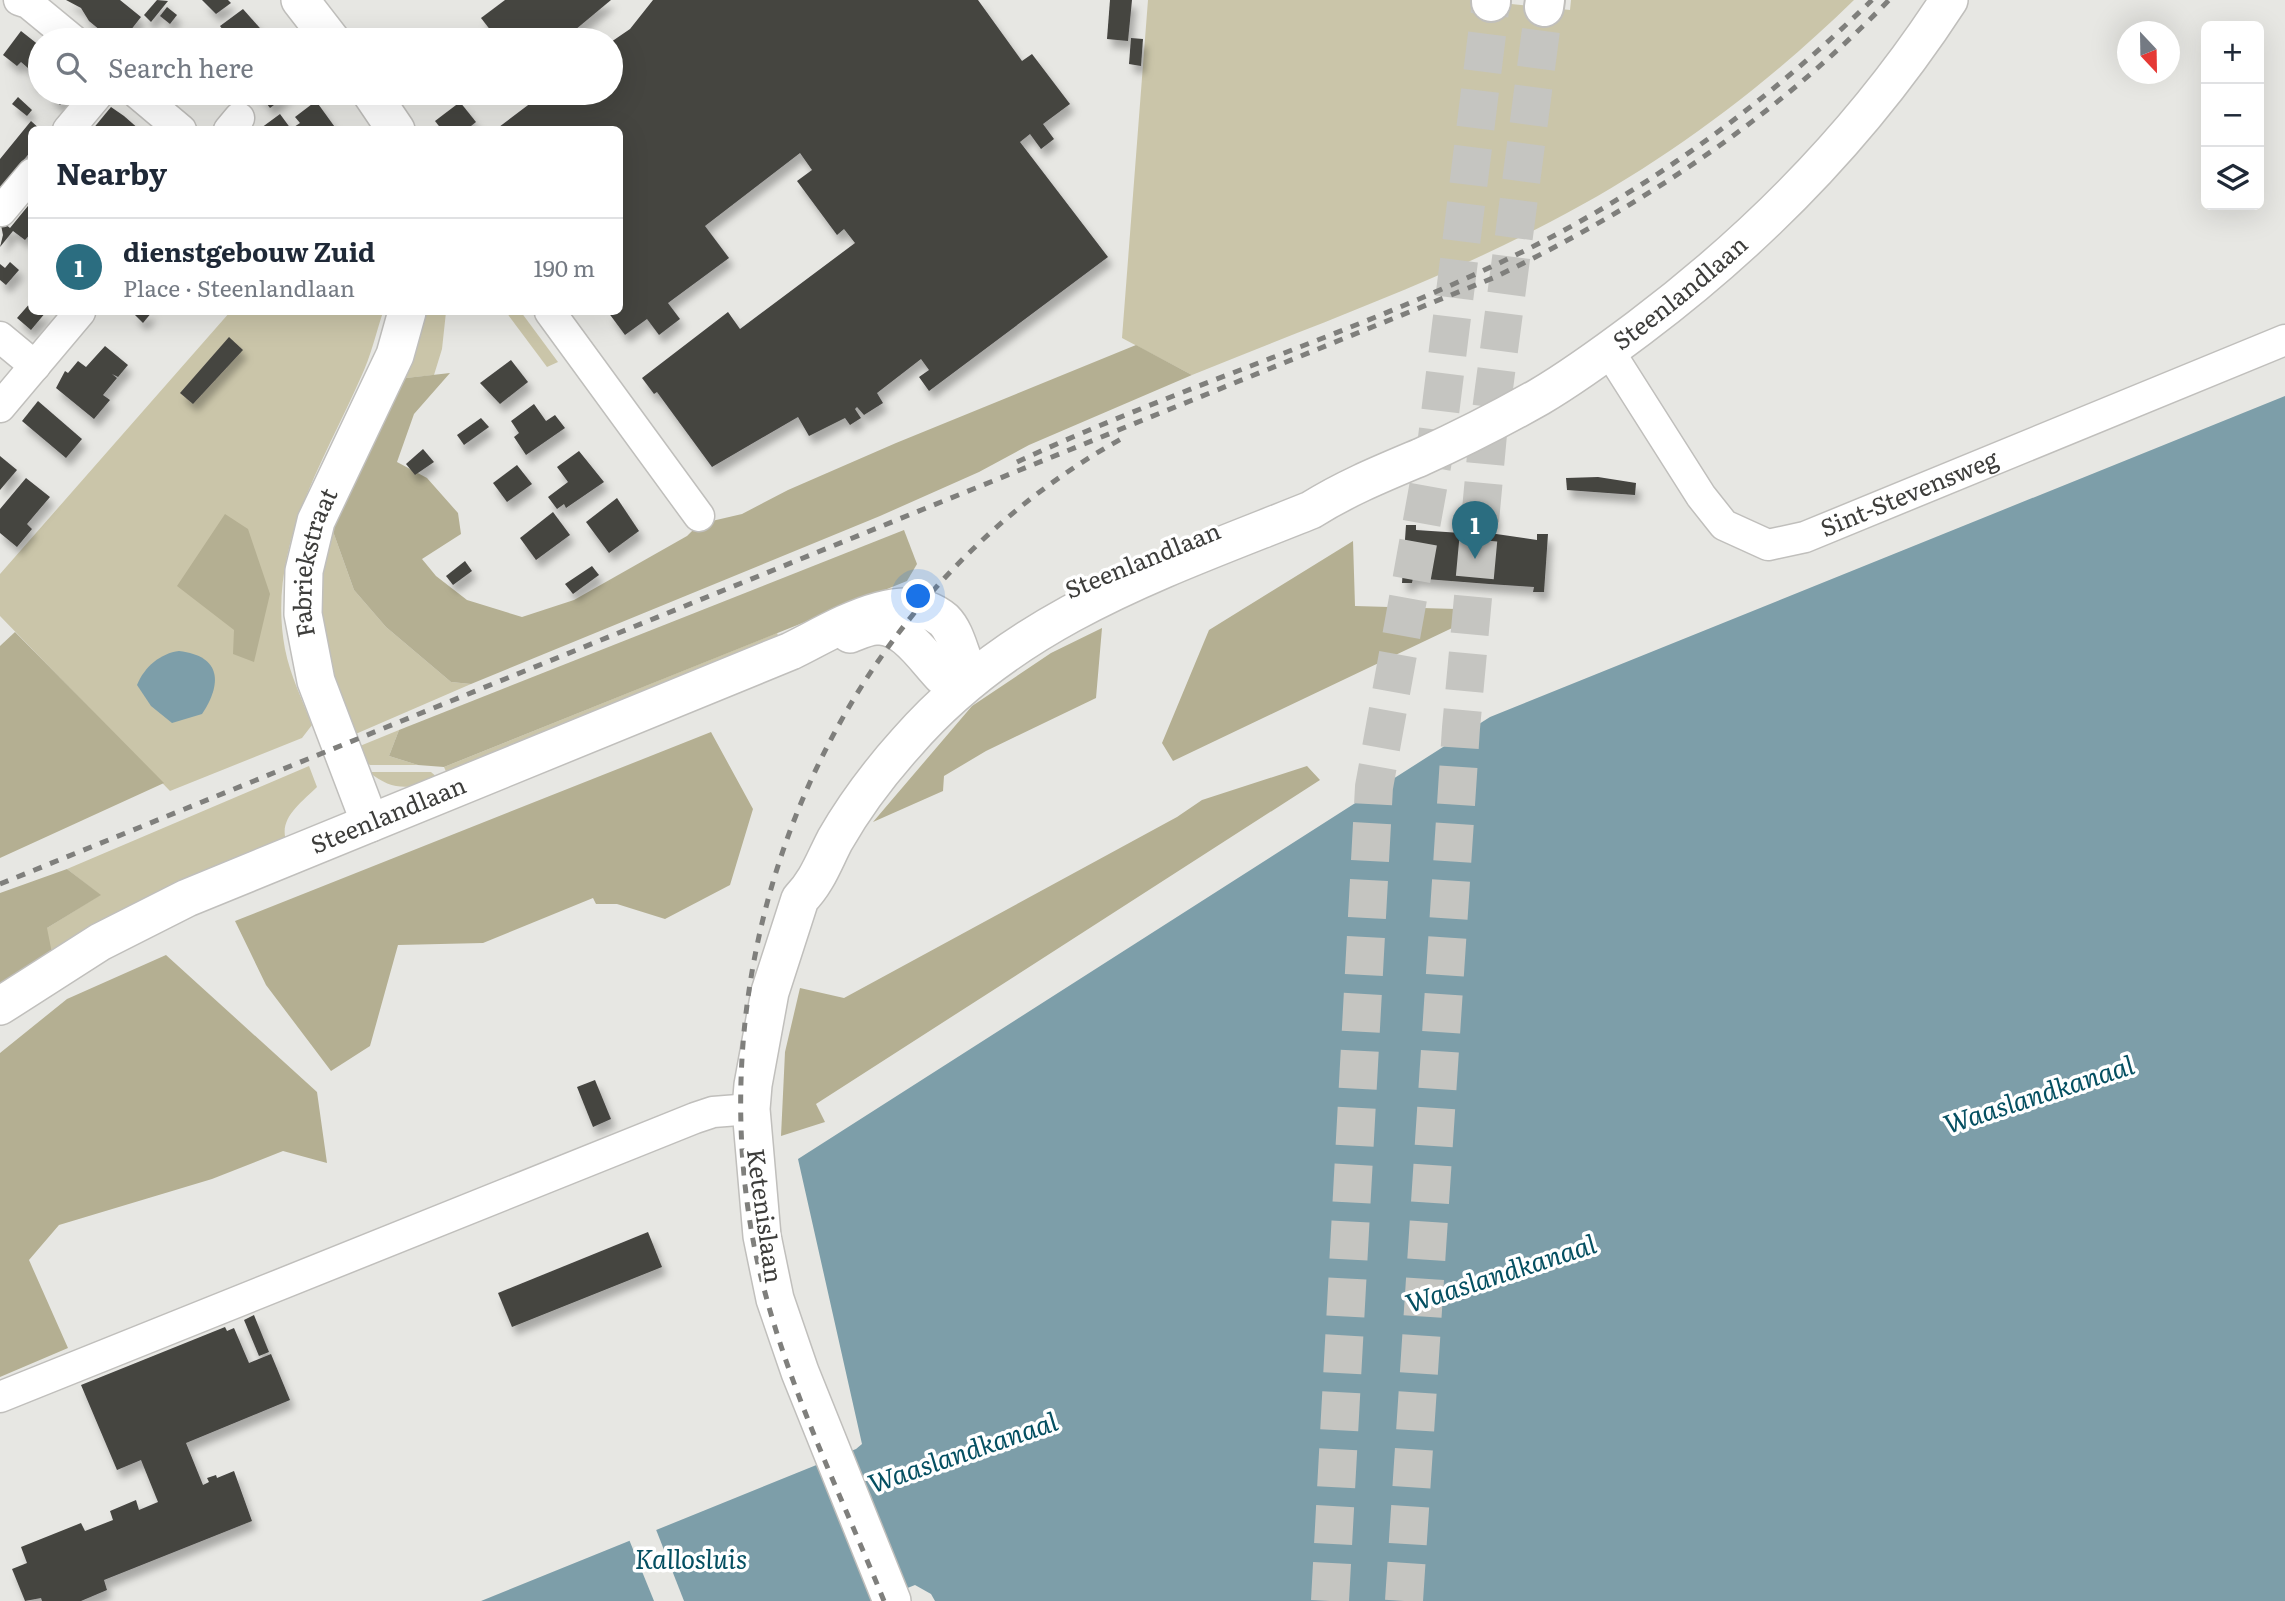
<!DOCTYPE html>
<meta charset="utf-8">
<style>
:root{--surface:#fff;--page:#f2f2f3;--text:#1f2937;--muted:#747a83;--line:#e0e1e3;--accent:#2b6d80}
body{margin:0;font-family:Literata,serif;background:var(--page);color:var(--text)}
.controls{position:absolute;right:21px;top:21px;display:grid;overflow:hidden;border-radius:10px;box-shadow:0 7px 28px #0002}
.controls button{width:63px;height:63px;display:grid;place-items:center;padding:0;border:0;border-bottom:2px solid var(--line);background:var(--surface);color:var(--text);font:35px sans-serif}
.compass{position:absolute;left:2117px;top:21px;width:63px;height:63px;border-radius:50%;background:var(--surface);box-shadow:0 7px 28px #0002;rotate:158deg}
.you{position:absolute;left:919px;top:597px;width:24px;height:24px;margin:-18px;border:5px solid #fff;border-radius:50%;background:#1a73e8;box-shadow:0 0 0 10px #1a73e833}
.badge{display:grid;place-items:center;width:46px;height:46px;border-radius:50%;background:var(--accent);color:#fff;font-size:23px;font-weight:700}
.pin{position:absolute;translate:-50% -58px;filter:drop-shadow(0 2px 4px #0008)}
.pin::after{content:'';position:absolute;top:37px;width:24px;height:21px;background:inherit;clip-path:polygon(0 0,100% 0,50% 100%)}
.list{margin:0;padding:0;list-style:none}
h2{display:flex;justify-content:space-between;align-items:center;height:91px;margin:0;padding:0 28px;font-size:30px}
h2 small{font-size:23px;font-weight:400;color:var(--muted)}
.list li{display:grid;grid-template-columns:46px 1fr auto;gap:21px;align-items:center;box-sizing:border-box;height:98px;padding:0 28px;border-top:2px solid var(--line)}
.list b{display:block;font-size:26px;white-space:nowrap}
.list p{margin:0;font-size:23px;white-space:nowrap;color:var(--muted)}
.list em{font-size:23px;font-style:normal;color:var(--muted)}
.icon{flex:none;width:38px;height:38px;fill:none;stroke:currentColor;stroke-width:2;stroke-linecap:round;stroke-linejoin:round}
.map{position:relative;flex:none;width:2285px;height:1601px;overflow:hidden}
.search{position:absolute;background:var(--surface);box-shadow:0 7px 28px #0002;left:28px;top:28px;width:595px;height:77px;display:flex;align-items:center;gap:18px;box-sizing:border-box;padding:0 24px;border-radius:38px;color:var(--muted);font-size:26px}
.panel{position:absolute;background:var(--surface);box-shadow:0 7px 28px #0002;left:28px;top:126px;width:595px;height:189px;border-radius:10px}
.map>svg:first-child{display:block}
.green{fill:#cac5a9}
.forest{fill:#b4af92}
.water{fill:#7d9ea9}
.pier{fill:#e7e7e3}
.building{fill:#454441;filter:url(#shadow)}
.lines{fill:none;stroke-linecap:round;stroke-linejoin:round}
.highway-tunnel{stroke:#c5c5c1;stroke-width:38;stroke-dasharray:38 19;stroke-linecap:butt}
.minor-casing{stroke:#c0bfbc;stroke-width:33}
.major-casing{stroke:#c0bfbc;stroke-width:40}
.highway-casing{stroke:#c0bfbc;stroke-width:42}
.minor{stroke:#fff;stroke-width:30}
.major{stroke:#fff;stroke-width:37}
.highway{stroke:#fff;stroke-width:38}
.rail{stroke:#7f7f7c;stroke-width:5;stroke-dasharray:9 9;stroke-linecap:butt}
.labels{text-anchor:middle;stroke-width:7;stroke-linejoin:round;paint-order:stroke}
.street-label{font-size:24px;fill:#3d3d3b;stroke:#fff}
.water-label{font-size:26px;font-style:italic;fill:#044f61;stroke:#fff}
</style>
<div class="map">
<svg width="2285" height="1601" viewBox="0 0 2285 1601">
<defs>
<filter id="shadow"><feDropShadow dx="4.5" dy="8" stdDeviation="3.5" flood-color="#0004"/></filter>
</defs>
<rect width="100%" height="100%" fill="#e7e7e3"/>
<g class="green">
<path d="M1148,0H1472L1570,10L1571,0H1854C1765,87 1662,164 1552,221C1436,282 1312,326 1192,375L1122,338Z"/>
<path d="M230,312H383C376,333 371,356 361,377C323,464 266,549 285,649C290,675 303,701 312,725L302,738L170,791L0,616V574Z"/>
<polygon points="424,312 446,312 442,349 434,375 406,378 382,405"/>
<polygon points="506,312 521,312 558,362 547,367"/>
<polygon points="330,523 354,590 386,627 451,682 471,684 351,736 320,655 316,612"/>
<polygon points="777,633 780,640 448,776 444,767"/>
<polygon points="399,730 389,756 418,765 370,765 364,761 355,748"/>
<path d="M309,766L317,787C301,803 277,819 287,843L0,987L47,928L100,895L67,869Z"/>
<path d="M369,772H431L439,779C411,789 393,792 369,772Z"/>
</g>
<g class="forest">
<polygon points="1136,345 1192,375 1029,445 979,472 880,516 471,684 451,682 386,627 354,590 330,523 382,405 406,378 450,373 414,414 397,462 427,478 458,513 461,534 422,559 436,576 467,600 522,617 574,600 687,536 699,524 742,514 788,490 896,443"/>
<polygon points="225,514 248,529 270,594 254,662 233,654 234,630 177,586"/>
<polygon points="904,530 917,564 907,581 444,767 418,765 389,756 399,730"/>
<polygon points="1353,541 1355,606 1490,610 1173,761 1162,743 1209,630"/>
<polygon points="1102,628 1096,698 986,751 944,776 943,791 873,822 972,706 1051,653"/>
<polygon points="15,632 164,783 0,858 0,646"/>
<polygon points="711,732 753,809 730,885 665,919 617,904 596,904 593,898 483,943 398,945 370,1046 331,1071 266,985 235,921"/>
<polygon points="1307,766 1320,780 816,1104 825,1122 781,1136 785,1052 800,988 844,998 1177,817 1202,800"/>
<polygon points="67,869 101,895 47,928 52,953 0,987 0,893"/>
<polygon points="166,955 317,1092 327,1163 283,1151 212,1179 59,1225 29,1260 68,1348 0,1377 0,1053 67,999"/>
</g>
<g class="water">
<polygon points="2285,396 2285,1601 935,1601 931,1594 915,1585 875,1601 481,1601 856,1449 862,1444 798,1159 1490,717"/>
<path d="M179,651C222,656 222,684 202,714L172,723L151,706L137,685C144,667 161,653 179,651Z"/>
</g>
<polygon class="pier" points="655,1527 684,1601 654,1601 628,1537"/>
<g class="building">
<polygon points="66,0 120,0 141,17 123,40 112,40 89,21 81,8"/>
<polygon points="157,0 168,1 151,22 144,15"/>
<polygon points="202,0 228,0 231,3 216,14"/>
<polygon points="505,0 611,0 563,40 498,40 481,18"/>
<polygon points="653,0 978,0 1022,61 1032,54 1070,104 1043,124 1054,139 1041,149 1030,134 1020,142 1108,257 929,391 919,377 929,370 921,359 877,393 883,403 864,415 857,407 855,409 861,418 850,425 845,418 809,436 798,417 712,467 657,392 654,394 642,378 728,312 740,329 855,243 844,229 837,235 797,181 812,170 800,153 705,226 729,258 668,303 680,319 659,335 647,319 625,335 608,312 620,312 620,130 495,130 544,93 611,93 611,42 630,29"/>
<polygon points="1110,0 1132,0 1128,41 1107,39"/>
<polygon points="167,7 177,15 170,24 160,16"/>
<polygon points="243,9 267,36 260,40 230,40 220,26"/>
<polygon points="21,31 40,46 40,87 32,80 35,74 21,62 17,66 3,55"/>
<polygon points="1131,38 1143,39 1141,66 1129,64"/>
<polygon points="49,93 74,93 60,105 47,94"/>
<polygon points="254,93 290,93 270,108 260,95 257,97"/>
<polygon points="18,97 32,110 27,116 12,104"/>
<polygon points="316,101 337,130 263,130 261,128 280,114 291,129 300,123 295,117"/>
<polygon points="460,102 476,122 466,130 442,130 435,121"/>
<polygon points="111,107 124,116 140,130 92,130"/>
<polygon points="31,121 41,130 32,130 32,150 0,188 0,159"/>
<polygon points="32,201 32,232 25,240 13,231 0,247 3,235 0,220 10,228"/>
<polygon points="10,262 19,270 6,285 0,280 0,264 5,268"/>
<polygon points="32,301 32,312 46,312 31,330 17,318"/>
<polygon points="132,312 152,312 143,323"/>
<polygon points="229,337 243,350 193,404 180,393"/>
<polygon points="105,346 128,365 118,377 112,374 117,378 103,395 110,400 94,419 56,388 65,371 68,373 78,361 86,367"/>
<polygon points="511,360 528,382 500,404 480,383"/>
<polygon points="38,401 82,439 66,458 22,421"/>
<polygon points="534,404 546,421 555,415 565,428 526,455 514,437 519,433 511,421"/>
<polygon points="481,418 489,427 464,445 457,435"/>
<polygon points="423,449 434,462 415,475 406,464"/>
<polygon points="579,451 604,482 566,508 564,504 557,509 548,497 568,482 557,467"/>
<polygon points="0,456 17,470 0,490"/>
<polygon points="517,465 532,484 507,502 493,483"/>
<polygon points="1598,477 1636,483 1635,495 1567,490 1566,478"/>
<polygon points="26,478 50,497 27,524 32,529 17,547 0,533 0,509"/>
<polygon points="617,498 639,531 609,553 586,522"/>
<polygon points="553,512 570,535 536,560 520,538"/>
<polygon points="1406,525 1416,525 1416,530 1461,533 1462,529 1537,540 1537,534 1548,534 1544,592 1533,592 1534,587 1489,584 1413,578 1412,583 1402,583"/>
<polygon points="465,561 472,571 453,585 446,576"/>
<polygon points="592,566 599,575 573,594 565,584"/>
<polygon points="595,1080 611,1119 593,1127 577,1087"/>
<polygon points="648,1232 662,1267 512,1327 498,1293"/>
<polygon points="254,1315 269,1352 259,1356 244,1320"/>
<polygon points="225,1327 227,1331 234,1328 249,1363 271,1354 290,1400 186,1443 203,1485 209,1482 207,1478 216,1475 217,1478 234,1471 252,1521 104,1580 107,1590 81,1601 42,1601 41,1598 25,1601 12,1569 27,1563 21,1547 81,1523 85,1531 113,1520 110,1511 136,1500 139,1510 158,1502 141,1460 117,1470 81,1385"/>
</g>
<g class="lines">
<g class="highway-tunnel">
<polyline points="1330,1601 1374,787 1437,438 1491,2"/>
<polyline points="1404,1601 1461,728 1488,434 1544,7"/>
</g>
<g class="minor-casing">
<g id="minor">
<polyline points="19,0 28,3 73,40"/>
<polyline points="137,93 181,130"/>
<polyline points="68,130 99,93"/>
<polyline points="229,130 239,118"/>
<polyline points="1,211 32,174"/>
<polyline points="550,312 699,516"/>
<polyline points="0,337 35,366"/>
<path id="s1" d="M1609,351L1701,496L1724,525L1768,545L1805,537L2285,340"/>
<polyline points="0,407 80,312"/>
<polyline points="0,1397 695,1118 713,1112 751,1109"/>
</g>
</g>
<g class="major-casing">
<g id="major">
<polyline points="300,0 331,40"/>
<polyline points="371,93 396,130"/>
<path d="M850,634C858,631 868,626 877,626C904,624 926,660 943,677"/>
<path id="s2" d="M370,823L316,681L303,614L304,571L316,521L395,355L407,312"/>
<path id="s3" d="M0,1006L100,942L187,898L791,651C831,632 902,584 944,620C954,630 958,646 963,659"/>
<path id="s4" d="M892,1601L800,1372L775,1299L762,1236L751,1109L753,1085L770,992L800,899C817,882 824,861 835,840C855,805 880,772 907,742C1016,617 1162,570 1311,510C1346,488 1383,473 1421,457C1461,439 1500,419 1539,397C1573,377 1607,352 1639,328C1760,237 1866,128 1949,0"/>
</g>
</g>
<g class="highway-casing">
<g id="highway">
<polyline points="1491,2 1491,0"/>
<polyline points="1544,7 1545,0"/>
</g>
</g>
<use href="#minor" class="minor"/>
<use href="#major" class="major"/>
<use href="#highway" class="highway"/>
<g class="rail">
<path d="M1017,462C1193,380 1388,324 1559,233C1674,171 1779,91 1872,0"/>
<path d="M0,884L1493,278C1640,208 1776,117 1889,0"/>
<path d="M884,1601C837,1485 778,1368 754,1245C694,932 840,595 1121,439"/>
</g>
</g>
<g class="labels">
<g class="street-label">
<text dy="8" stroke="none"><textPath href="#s4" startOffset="1824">Steenlandlaan</textPath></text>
<text dy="8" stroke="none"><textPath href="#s1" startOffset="408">Sint-Stevensweg</textPath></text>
<text transform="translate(1143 561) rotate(-22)" y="8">Steenlandlaan</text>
<text dy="8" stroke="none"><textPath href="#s2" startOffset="273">Fabriekstraat</textPath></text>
<text dy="8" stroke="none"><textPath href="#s3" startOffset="434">Steenlandlaan</textPath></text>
<text transform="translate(764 1216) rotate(82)" y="8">Ketenislaan</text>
</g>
<g class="water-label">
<text transform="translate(2039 1095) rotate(-18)" y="9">Waaslandkanaal</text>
<text transform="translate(1501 1274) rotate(-18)" y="9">Waaslandkanaal</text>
<text transform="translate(963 1453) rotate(-19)" y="9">Waaslandkanaal</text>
<text x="691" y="1569">Kallosluis</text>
</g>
</g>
</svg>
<div class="controls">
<button>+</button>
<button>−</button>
<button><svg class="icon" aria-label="layers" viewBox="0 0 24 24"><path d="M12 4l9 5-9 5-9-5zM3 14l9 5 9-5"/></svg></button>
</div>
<svg class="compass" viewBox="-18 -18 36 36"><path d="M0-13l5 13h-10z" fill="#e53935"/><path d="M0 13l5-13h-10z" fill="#747a83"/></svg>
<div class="you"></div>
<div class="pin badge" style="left:1475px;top:559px">1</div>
<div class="search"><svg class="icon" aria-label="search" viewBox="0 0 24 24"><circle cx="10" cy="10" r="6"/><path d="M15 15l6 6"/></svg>Search here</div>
<section class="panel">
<h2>Nearby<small></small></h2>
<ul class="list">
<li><span class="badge">1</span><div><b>dienstgebouw Zuid</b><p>Place · Steenlandlaan</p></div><em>190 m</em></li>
</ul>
</section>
</div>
